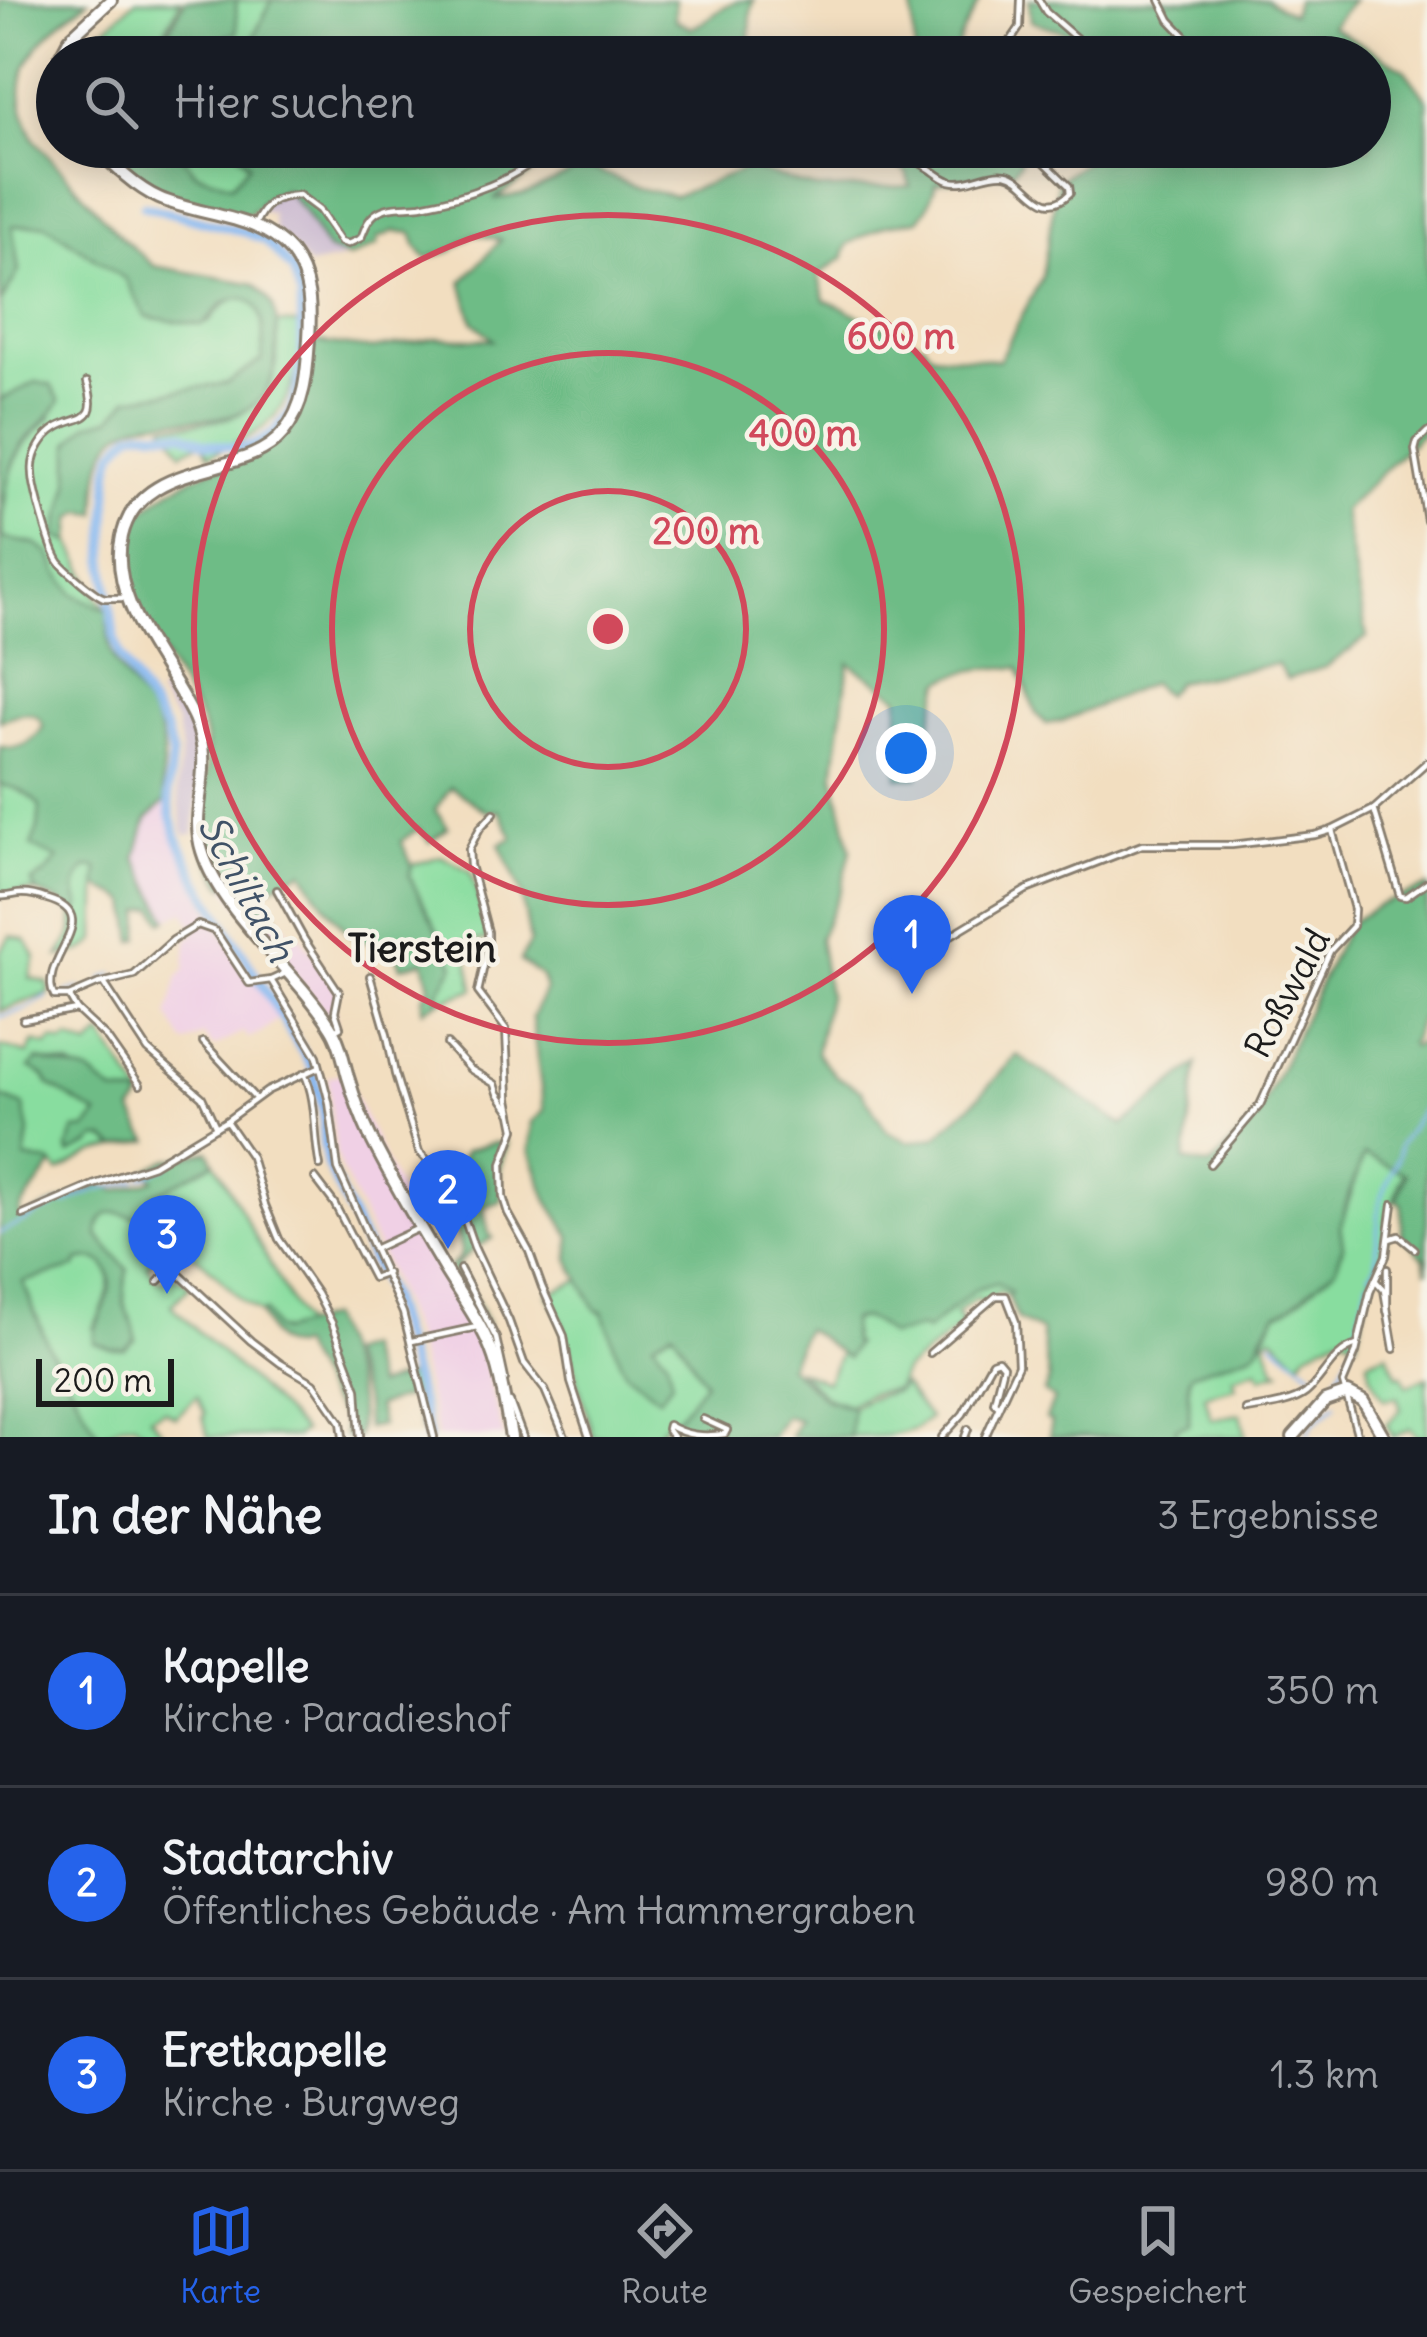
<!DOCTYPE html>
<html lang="de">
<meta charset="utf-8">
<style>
:root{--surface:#171b24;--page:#20242c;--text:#f1f3f6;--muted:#9ea1a6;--line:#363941;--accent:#2563eb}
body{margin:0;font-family:Delius,sans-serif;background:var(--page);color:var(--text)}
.scale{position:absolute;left:36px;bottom:30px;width:138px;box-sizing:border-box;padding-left:12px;border:6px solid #1c1c1c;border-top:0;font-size:33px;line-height:42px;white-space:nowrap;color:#1c1c1c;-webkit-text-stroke:9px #f7f3e8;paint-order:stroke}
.you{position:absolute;left:906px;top:753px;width:42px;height:42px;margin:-30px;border:9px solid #fff;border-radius:50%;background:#1a73e8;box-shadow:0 0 0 18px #1a73e833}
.badge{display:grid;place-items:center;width:78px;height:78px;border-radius:50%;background:var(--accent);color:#fff;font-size:39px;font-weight:700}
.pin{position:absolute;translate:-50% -99px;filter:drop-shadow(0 3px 6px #0008)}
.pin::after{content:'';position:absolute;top:63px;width:42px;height:36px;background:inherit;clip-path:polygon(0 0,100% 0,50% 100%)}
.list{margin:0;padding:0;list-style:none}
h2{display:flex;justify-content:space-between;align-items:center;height:156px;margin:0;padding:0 48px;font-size:51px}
h2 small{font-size:39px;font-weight:400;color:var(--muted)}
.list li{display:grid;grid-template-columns:78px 1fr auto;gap:36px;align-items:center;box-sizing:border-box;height:192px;padding:0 48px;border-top:3px solid var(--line)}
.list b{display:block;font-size:45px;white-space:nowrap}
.list p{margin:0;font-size:39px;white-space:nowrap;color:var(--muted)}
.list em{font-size:39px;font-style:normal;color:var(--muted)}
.icon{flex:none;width:66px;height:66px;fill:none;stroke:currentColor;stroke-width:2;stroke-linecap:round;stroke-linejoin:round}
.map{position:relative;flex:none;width:1427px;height:1437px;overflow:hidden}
.search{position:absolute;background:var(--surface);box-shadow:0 6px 30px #0003;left:36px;right:36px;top:36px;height:132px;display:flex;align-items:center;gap:30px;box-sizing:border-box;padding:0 42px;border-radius:66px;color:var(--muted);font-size:45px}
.sheet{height:732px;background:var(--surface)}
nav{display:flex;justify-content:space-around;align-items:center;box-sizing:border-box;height:168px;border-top:3px solid var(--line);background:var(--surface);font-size:33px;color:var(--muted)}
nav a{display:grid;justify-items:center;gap:6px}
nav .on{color:var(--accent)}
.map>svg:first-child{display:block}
.built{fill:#f0d0e5}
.industrial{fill:#cebed2}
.green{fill:#88dd9f;stroke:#527c5e;stroke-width:3}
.forest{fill:#6ebc86;stroke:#456c51;stroke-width:3}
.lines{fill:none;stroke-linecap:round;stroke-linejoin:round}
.stream{stroke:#84b7f1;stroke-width:3}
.river{stroke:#84b7f1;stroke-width:9}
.street-casing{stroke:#877d6e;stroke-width:10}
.primary-casing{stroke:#877d6e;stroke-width:16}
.street{stroke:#fff;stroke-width:4.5}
.primary{stroke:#fff;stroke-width:10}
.ring{fill:none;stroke:#d1495b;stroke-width:6}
.labels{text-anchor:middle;stroke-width:9;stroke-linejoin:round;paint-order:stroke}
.street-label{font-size:36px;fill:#1c1c1c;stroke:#f7f3e8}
.water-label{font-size:39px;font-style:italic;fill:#405267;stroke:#f7f3e8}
.neighbourhood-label{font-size:39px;font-weight:bold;fill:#1c1c1c;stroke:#f7f3e8}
.centre{fill:#d1495b;stroke:#f7f3e8;stroke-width:6}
.ring-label{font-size:36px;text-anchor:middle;font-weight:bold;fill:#d1495b;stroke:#f7f3e8;stroke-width:9;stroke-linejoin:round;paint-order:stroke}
</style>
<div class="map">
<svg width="1427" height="1437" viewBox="0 0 1427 1437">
<rect width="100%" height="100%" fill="#f7f3e8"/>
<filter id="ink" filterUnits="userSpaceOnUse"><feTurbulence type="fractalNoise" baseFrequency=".00833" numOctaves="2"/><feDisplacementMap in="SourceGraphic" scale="24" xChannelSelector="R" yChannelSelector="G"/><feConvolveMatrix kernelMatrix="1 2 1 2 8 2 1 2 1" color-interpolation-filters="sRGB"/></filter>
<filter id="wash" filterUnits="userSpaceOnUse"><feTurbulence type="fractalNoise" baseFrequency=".004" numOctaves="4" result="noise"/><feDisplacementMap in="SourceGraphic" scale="48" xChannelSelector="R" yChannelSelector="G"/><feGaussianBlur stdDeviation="2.7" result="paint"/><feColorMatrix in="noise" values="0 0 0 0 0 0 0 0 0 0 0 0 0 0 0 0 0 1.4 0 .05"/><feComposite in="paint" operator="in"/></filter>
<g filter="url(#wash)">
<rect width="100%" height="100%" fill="#f2dec0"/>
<g class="built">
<polygon points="166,801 170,825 173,827 187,867 214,920 247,976 258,980 279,1018 264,1031 248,1038 244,1032 214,1047 203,1035 185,1044 168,1015 178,977 185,970 187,940 196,932 184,911 168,919 136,859 147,819"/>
<polygon points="231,882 249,902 281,920 294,938 299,934 338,992 334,1010 337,1026 224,887"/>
<polygon points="344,1073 423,1241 479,1341 504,1437 437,1437 416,1343 383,1259 341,1168 336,1152 328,1077"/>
</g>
<g class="industrial">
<polygon points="284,189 302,209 327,250 349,258 309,266 293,247 273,228 275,224 271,219 273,214 257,210 268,195"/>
<polygon points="171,687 193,727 200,758 194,834 184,835 177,790 181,749 176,723 157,694"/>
</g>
<g class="green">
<path d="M136,0H181C173,15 163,40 147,50C129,61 87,57 66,57L68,50L101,32Z"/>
<polygon points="236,0 272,0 244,57 185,57 204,44 237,33"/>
<polygon points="174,147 233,147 249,164 233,185 196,173"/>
<path d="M45,224L126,279L208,323C219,308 242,283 258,308C267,322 262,345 262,360L228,383L130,398L111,418L88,424L71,443L70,483L56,536L71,542L97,597L108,611L74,594L58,573L50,554L36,544L2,539C7,480 4,458 51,417L36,382L0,400V304L19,270L12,226Z"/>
<path d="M277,323L304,325C301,359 294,398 268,423C253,437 228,446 209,455L202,442L182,452L165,425C243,423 283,412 277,323Z"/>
<path d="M0,785C14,786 32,795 40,807L38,828L58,859L46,873L32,882L36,892C21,889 13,896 0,894Z"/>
<polygon points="441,856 470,871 486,922 487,940 465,942 474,989 438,1002 438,993 444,981 423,905 409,876 412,865"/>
<path d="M94,866L98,867L96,940C89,952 72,953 59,957L73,931V914L78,911C74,894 73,870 94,866Z"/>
<polygon points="10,936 26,940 36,957 30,978 48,983 50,993 0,1011 0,952"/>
<path d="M102,1035L143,1097L114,1094L70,1066L38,1060L49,1085L99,1115L69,1148C82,1152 87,1143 97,1138L106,1139L117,1148L93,1153L59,1172L51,1163L25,1158L29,1132L10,1100L0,1097V1046L28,1054L34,1042L48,1046L53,1040L64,1043L69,1039L89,1047Z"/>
<polygon points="1364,1155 1404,1172 1390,1211 1384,1253 1372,1276 1357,1342 1341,1335 1305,1353 1300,1362 1273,1336 1265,1340 1276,1370 1282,1371 1261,1377 1258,1369 1233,1377 1236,1387 1205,1395 1211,1419 1241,1414 1246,1437 1177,1437 1175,1428 1189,1423 1189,1378 1192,1373 1252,1353 1259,1347 1277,1313 1289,1308 1336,1268 1343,1246 1340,1227"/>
<path d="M215,1162L303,1325L287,1332L275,1329L265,1312L260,1313C252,1306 244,1304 237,1296C217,1276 171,1217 148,1267L159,1282L174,1276L190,1286L171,1305C214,1348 261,1387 303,1432L295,1437H208L203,1416L205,1414L197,1396L176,1417L164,1410L150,1417L167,1437H150L134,1423L122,1424L100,1437L49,1348L23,1282L76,1267L78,1261C128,1249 107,1305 93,1328L135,1340C135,1321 126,1317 124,1301C123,1291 126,1280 128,1270L98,1236L99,1223L106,1214L115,1211L136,1218L153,1211L152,1196Z"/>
<polygon points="580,1280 596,1310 652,1342 673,1329 705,1383 672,1423 666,1423 653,1437 593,1437 561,1319 548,1294"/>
<path d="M997,1283L1011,1293L1008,1296L999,1292L983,1303L977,1298L956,1314L964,1324L905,1370L896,1389L870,1393L848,1405L826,1397L796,1369L826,1382L840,1353L847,1357L852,1342L850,1320C869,1314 884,1326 901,1334L920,1327L926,1331L975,1290Z"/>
<polygon points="1387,1353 1398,1376 1402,1375 1407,1386 1427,1377 1427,1437 1417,1437 1410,1429 1393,1437 1387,1425 1401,1409 1397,1397 1384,1399 1370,1374 1368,1361"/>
<path d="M902,1384L929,1418C912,1437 879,1437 850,1437L852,1407L870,1398L897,1391Z"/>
</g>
<g class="forest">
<path d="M0,0H88C80,9 74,11 65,18C23,55 8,86 34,139L122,238L154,266L254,284C259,290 269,298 272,305C278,317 277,339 276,352C271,456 161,398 119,434C97,453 99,488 97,514L82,512L73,518L71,542L56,537L70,483V443L88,424L111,418L130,398L228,383L262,360C263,341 268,301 241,298C236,298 226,301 222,304C213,312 211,320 201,325L146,317L125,279L45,224L12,226L19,271L0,304Z"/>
<polygon points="185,0 236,0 237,33 203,44 185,57 135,57 162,43"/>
<path d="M272,0H675V20L691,28C720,17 718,0 754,0L751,11L749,57H244Z"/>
<polygon points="912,0 980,0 961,36 954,57 915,57"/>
<path d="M1029,0H1266L1292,14L1296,0H1353L1331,26L1404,69L1427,99V428L1343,511L1367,637L1326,667L1287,679L1277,664L1176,682L1165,695L1151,683L1063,721L1046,724L1036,714L1019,668C995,666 961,669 941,682L918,777L898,778L899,697L849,663L834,775L851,850L841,890L819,938L828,996L816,1053L836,1076L861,1090L887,1131L909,1142L936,1137L972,1104L1017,1055L1123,1125L1197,1064L1185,1161L1210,1166L1257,1118L1348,924L1379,905L1427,887V1013L1419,1022L1410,1044L1412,1047L1427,1039V1271L1424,1258L1402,1235V1203L1397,1201L1406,1174L1364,1155L1350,1191L1340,1226L1343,1246L1336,1268L1289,1308L1277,1313L1263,1334L1259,1347L1252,1353L1192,1373L1189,1379V1424L1176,1428L1177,1437H1049L1052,1422L1046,1419L1054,1399L1044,1392L1049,1380L1041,1331L1018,1320L1008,1296L1011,1293L997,1283L975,1290L926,1331L920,1328L890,1336C877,1325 869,1314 851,1320L852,1342L855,1344L847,1358C834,1350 816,1333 805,1329L788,1366L825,1399L852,1407L850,1437H790L799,1420L784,1416L772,1437C746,1437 692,1437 672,1423L705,1382L673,1330L653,1342L667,1359L672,1382L659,1398L626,1372L619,1360L603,1312L596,1310L569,1259L571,1237L548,1201L530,1150L532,1122L544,1111L532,1018L545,989L541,976L520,961L530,942L522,895L500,844L513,838L499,810L487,812L451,787L435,810L448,828L430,842L418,829L401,841L412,865L409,876L455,965L438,993V1002L423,1010V997L430,986L424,961L401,967L391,941H357C335,920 318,898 303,871L256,894L278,918L249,902L231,883L224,887C214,869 202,849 202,828C201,794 213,761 203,728C199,714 189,700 182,688C161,651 136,614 128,572C111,484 230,475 277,434C301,412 312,373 315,342L373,349L437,338L493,340L473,321L462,282L501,240L474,234L452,251L426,258L417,247L412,233L395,231L378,238V245L349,258L327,250L302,209L285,189C267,196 259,208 244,218L169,196L139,179L105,147H174L196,173L232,185L249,164L233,147H560L543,166L494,199L525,194L574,172L594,169L638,188L675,196L748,168L819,189L910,186L906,172L880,156L875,157L868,147H1013L1021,152L1020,163L1013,171L936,183L928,206L918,220L886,225L848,244L843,258L818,275L825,300L923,344L932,354L999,360L1042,277L1058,180L1106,147H1191L1236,159L1233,147H1370V57H1132L1101,44L1031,21Z"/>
<path d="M36,382L51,385L60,401C51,417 40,424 28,437C4,464 5,504 2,538L36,544L50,554L58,573L74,594L108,611C108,626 107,644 114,659C126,685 152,705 160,734C168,757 157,782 166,801L147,819L136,858L168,919L163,922L154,907L141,911L140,939L134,941L128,903C121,894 106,893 97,885L98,868L87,867C76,878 73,892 80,906L78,911L73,914L61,902L36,892L32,882L46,873L58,859L31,846L38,828L40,807C32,795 14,786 0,785V746C18,752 33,743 43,727C38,706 15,714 0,721V400Z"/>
<polygon points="38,1060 89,1073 114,1093 143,1097 133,1112 142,1131 150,1141 117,1148 106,1139 97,1138 90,1145 69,1154 68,1148 75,1130 86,1129 98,1115 49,1085 44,1076 30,1068"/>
<path d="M0,1097L24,1106L29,1132L25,1158L51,1163L52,1166L21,1208L19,1214L23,1218L101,1184L117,1191L154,1180L147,1170L167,1160L209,1151L215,1162L152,1196L153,1211L148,1220C123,1216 101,1199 98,1236L128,1270C126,1280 123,1291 124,1301C126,1318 136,1319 135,1340L125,1349H112L94,1343C92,1318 123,1291 105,1266C97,1257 89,1258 78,1261L76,1267L23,1282L49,1348L100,1437H0Z"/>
<polygon points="492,1143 507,1143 500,1167 501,1201 483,1207 489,1234 493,1238 474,1249 457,1265 488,1325 485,1327 449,1267 459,1259 461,1251 450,1207 459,1202 454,1188 466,1180 458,1164 465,1151"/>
<path d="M265,1312L275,1329L281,1332L328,1317C343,1354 366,1396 357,1437H344L343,1418L329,1400L299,1346C275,1352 268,1331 260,1313Z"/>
<polygon points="364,1347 376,1386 411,1375 425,1434 421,1430 413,1395 377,1406 381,1425 366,1428 365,1403 347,1353"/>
</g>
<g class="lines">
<g class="stream">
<polyline points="102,979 113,974"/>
<polyline points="67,992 81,988"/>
<polyline points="0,1017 26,1009 47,997"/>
<polyline points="141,1178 168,1166"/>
<path d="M0,1233L62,1203L67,1204C87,1190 113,1188 136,1180"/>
<polyline points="1370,1274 1376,1263 1379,1204 1399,1155 1399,1145 1427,1102"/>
<polyline points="1272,1341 1316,1375"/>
<polyline points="1354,1342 1368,1280"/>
<polyline points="1335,1389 1336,1379 1352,1349"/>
<polyline points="1307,1437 1312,1424 1336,1404"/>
</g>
<polyline class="river" points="144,206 247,233 266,241 293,271 301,297 302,355 298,387 290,412 272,434 254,445 239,448 205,443 184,433 141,431 131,434 115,451 110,468 105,560 114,636 120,657 166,731 172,755 168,792 171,816 177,837 197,878 311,1066 324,1113 324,1145 328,1166 389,1297 422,1408 428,1437"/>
</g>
</g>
<g filter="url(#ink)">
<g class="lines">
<g class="street-casing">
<g id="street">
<polyline points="1039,0 1046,12 1098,57"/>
<polyline points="1160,0 1170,20 1205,57"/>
<polyline points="1003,57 1005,49 1020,27 1021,0"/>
<polyline points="625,147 636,152 689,147"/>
<path d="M881,147C896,152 911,157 925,166C933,170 940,178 950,181C969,186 987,171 1006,174C1029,178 1042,222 1070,193L1069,186L1029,147"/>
<path d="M254,226C265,203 273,197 299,195L319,210L341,242L348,244L361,238C365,229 367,220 375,214C388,204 405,207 421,205C464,197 519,180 549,147"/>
<path d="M87,382C104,437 64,405 40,445C35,453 32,464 33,473C33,488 51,552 60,563C67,571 96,596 105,598C106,598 122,598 124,598"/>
<polyline points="1427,432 1417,442 1415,450 1427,521"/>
<polyline points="1374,809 1400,896 1406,897 1427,882"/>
<polyline points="494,813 480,828 469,849 470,865 488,932 488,947 478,992 506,1029 509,1099 515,1129 502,1164 503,1197 508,1213 529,1251 542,1287 564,1336 571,1382 589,1437"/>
<polyline points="277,890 304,939 339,992 335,1012 340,1027 334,1030"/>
<path d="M0,896C6,897 12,895 18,894C27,893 39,896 47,899C108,916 36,960 54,996H68"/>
<polyline points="902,958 933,946 1026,890 1142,845 1232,845 1315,835 1332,830 1374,809 1427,762"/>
<polyline points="370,976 387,1035 395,1074 419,1152 445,1177 455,1192 474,1247 509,1321 524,1363 545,1390 565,1437"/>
<polyline points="271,980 317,1056 329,1102 338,1169 403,1313 434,1437"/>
<polyline points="104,983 148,1050 202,1097 216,1127"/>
<polyline points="69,996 97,984 134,975 173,940 198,925 215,931 249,983 271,980 286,973"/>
<polyline points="69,996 77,1010 107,1038 140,1085"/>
<polyline points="23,1020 77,1010"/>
<polyline points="203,1042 255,1098"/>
<polyline points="447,1044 470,1069 495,1084 498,1093 511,1112"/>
<path d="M304,1073C318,1101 313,1136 320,1166"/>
<polyline points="226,1121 251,1157 265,1205 279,1239 317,1294 332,1323 357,1389 360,1437"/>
<polyline points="1210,1164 1260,1105 1330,951 1353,926 1354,909 1332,830"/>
<polyline points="315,1178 334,1203 373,1278 387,1273"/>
<polyline points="23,1215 93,1185 153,1165 226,1121 267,1091 319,1067"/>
<polyline points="1389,1239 1399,1236 1415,1249"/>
<polyline points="376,1248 419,1228"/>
<polyline points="460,1269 496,1338 505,1379"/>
<polyline points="1375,1280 1384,1290 1394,1349"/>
<polyline points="158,1282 167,1273 181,1276 251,1341 280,1363 314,1383 341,1422 343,1437"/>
<polyline points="1387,1311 1387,1269"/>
<polyline points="412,1341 477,1327"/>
<polyline points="930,1353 996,1296 1006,1296 1016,1322 1018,1365 999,1406"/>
<polyline points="510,1402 523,1437"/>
<path d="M1246,1410C1264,1407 1292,1404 1306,1393C1325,1377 1332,1352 1357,1345"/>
<polyline points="703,1419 727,1430"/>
<path d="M673,1437L667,1429L668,1425C686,1436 704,1437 725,1434L727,1430"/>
<polyline points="942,1437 963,1414 992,1362 998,1360 1003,1366 994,1402 999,1406 985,1437"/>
<polyline points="965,1437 968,1429"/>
<polyline points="1358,1437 1343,1383 1356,1352 1370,1292 1386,1256 1393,1204"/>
</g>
</g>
<g class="primary-casing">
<g id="primary">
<polyline points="60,57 70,38 111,0"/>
<polyline points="57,74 57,83"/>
<path d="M95,147C114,166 135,187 159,198C201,217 260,214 291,252C311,278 311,308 309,339C307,372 305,407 283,433C245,480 141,456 122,536C107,601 169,664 194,718C217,769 188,807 202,851C221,913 295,970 330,1026C340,1041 343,1059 348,1077C354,1097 361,1117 370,1136C393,1182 419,1226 445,1270C459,1293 476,1316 487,1340C501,1370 505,1405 511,1437"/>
<polyline points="1293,1437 1325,1401 1348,1393 1363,1401 1384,1437"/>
</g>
</g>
<use href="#street" class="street"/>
<use href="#primary" class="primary"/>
</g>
</g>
<g class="ring">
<circle cx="608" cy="629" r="138"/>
<circle cx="608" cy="629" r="276"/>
<circle cx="608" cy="629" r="414"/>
</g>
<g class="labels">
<g class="street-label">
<text transform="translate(1287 993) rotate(-62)" y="13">Roßwald</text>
</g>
<g class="water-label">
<text transform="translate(247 888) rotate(62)" y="14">Schiltach</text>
</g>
<g class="neighbourhood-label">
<text x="422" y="962">Tierstein</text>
</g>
</g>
<circle cx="608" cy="629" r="18" class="centre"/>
<g class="ring-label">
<text x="901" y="349">600 m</text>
<text x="803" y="446">400 m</text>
<text x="706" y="544">200 m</text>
</g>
</svg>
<div class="scale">200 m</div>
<div class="you"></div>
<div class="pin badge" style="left:912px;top:994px">1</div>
<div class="pin badge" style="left:448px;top:1249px">2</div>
<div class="pin badge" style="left:167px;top:1294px">3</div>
<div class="search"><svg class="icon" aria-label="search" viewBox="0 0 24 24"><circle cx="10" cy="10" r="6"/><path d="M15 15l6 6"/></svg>Hier suchen</div>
</div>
<section class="sheet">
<h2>In der Nähe<small>3 Ergebnisse</small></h2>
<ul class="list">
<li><span class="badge">1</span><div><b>Kapelle</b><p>Kirche · Paradieshof</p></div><em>350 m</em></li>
<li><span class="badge">2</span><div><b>Stadtarchiv</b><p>Öffentliches Gebäude · Am Hammergraben</p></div><em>980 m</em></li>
<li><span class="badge">3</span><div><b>Eretkapelle</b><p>Kirche · Burgweg</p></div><em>1.3 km</em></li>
</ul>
</section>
<nav>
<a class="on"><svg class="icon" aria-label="map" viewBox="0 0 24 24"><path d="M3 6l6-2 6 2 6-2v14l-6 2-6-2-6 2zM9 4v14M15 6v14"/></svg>Karte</a>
<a><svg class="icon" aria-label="directions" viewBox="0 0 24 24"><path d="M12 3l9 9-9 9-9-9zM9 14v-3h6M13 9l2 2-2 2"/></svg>Route</a>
<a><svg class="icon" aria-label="saved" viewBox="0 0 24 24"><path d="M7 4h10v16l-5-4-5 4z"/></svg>Gespeichert</a>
</nav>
